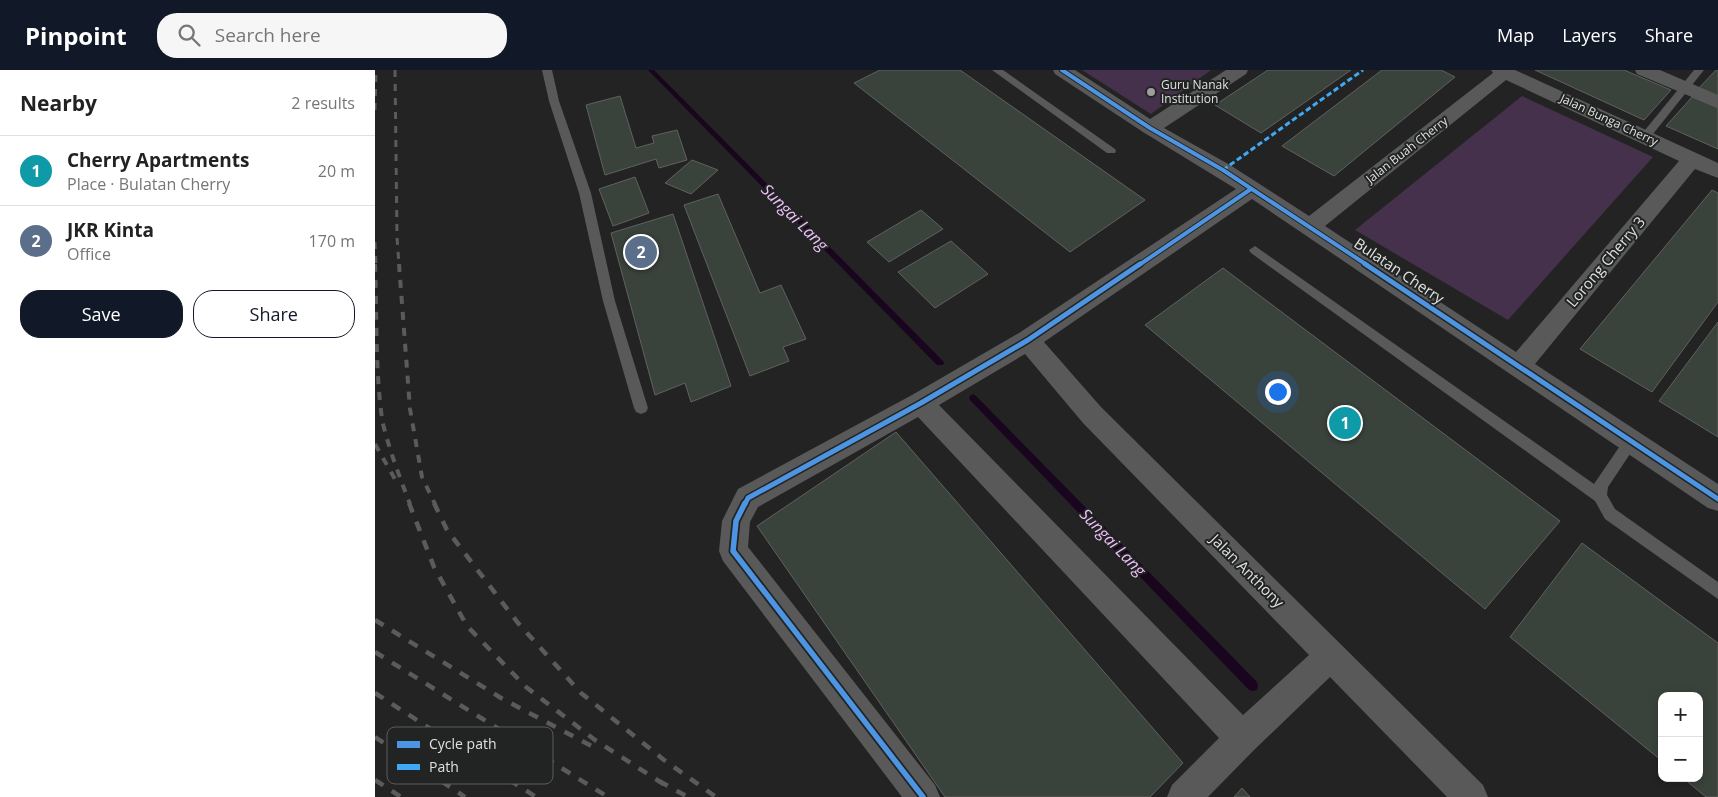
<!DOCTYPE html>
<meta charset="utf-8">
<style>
:root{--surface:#fff;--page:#f6f6f6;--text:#222;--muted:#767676;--line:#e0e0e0;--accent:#111827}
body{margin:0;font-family:"Open Sans",sans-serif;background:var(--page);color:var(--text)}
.controls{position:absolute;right:15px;bottom:15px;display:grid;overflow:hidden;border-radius:10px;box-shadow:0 2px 8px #0003}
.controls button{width:45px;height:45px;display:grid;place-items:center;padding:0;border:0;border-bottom:1px solid var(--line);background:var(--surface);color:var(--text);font:25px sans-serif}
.you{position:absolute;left:902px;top:321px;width:18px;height:18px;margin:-12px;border:4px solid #fff;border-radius:50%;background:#1a73e8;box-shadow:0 0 0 8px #1a73e833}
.badge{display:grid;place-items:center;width:32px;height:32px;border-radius:50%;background:var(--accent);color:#fff;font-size:16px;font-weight:700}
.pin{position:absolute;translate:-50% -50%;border:2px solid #fff;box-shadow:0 1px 5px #0006}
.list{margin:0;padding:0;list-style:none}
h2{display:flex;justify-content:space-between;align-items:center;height:65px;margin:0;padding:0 20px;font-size:21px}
h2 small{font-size:16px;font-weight:400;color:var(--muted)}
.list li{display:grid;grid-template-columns:32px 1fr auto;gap:15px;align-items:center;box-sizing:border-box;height:70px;padding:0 20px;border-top:1px solid var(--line)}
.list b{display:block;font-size:19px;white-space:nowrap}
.list p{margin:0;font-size:16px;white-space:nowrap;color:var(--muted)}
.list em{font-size:16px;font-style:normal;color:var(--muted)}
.actions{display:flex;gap:10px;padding:15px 20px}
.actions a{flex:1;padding:11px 0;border:1px solid var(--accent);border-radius:20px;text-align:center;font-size:18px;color:var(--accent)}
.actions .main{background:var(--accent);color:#fff}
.icon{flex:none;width:28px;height:28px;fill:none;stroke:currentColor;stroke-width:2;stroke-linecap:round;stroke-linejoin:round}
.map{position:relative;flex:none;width:1343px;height:727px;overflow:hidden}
header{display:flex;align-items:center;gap:30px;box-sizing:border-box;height:70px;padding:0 25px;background:var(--accent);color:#fff}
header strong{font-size:24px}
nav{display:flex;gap:28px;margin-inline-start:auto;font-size:18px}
.search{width:350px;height:45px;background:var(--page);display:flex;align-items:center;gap:12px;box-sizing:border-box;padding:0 18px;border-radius:20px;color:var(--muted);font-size:19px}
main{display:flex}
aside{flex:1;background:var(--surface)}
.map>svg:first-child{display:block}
.green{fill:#46314c}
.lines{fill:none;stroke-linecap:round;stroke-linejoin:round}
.stream{fill:#1a051e;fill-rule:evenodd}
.building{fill:#3a423c;stroke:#606160}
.service{fill:#585958;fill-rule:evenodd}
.minor{fill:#585958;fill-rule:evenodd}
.rail-far2{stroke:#5b5b5b;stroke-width:3;stroke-dasharray:7 7;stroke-linecap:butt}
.rail-far1{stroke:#5b5b5b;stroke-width:4;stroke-dasharray:8 8;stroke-linecap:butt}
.rail{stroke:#5b5b5b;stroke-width:4.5;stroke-dasharray:10 10;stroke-linecap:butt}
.quiet{stroke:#3fa9f5;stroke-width:3;stroke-dasharray:5.5 3;stroke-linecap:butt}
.cycleway-far2-casing{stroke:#212422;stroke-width:6}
.cycleway-far1-casing{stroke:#212422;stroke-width:8}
.cycleway-casing{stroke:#212422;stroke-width:9}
.cycleway-far2{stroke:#4d94e3;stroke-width:4}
.cycleway-far1{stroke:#4d94e3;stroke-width:5}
.cycleway{stroke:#4d94e3;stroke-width:5.5}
.poi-dot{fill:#9d9e9d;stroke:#212422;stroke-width:2}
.labels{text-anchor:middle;stroke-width:4;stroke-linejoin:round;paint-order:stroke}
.far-poi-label{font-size:12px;fill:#dfe0df;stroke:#212422;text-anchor:start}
.far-street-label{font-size:12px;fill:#dfe0df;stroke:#212422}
.street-label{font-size:15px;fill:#dfe0df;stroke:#212422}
.water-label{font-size:16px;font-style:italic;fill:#f1c1fd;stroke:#212422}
.key{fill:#212422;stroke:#5a5c5b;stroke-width:1}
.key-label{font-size:14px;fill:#dfe0df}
</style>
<header>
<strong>Pinpoint</strong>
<div class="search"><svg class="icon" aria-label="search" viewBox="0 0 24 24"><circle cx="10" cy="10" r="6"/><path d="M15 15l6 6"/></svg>Search here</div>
<nav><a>Map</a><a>Layers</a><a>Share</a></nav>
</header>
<main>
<aside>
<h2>Nearby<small>2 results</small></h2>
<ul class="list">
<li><span class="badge" style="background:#0f9aa8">1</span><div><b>Cherry Apartments</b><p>Place · Bulatan Cherry</p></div><em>20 m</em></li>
<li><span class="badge" style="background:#5c6f8a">2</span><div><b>JKR Kinta</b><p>Office</p></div><em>170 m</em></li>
</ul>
<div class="actions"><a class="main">Save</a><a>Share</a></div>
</aside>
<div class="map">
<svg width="1343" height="727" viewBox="0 0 1343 727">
<rect width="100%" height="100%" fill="#222322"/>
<g class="green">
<polygon points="707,0 836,0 776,44"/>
<polygon points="1147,26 1278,87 1133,250 980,160"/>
</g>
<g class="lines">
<g class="stream">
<polygon points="273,0 279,0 568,291 569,293 568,295 562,295"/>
<polygon points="598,324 601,326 882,612 883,616 882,620 878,621 874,620 595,330 594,328 595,326"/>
</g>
</g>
<g class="building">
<polygon points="505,0 585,0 770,130 695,182 479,13"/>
<polygon points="893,0 976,0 886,63 840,35"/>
<polygon points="1007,0 1066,0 1080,7 959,106 907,76"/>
<polygon points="1160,0 1249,0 1296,20 1269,50"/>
<polygon points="1341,0 1343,0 1343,26 1324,18"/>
<polygon points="245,26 261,78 279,73 277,66 302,60 312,90 284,98 281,89 230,105 211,35"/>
<polygon points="1317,27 1343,38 1343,79 1291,56"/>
<polygon points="317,90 343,100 316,124 290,113"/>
<polygon points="260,107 274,143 238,156 224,119"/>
<polygon points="1337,120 1343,123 1343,232 1277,322 1205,279"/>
<polygon points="343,124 385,223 406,215 431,269 408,277 414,291 375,306 309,135"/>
<polygon points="546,140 568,159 514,192 492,172"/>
<polygon points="298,144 356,316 316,332 310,313 280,325 236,163"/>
<polygon points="576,171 613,204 560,238 523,202"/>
<polygon points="848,198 1185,451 1110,539 770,255"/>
<polygon points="1343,252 1343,367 1284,331"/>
<polygon points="521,362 808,693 775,727 570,727 382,456"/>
<polygon points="1207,473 1343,573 1343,727 1331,727 1308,708 1324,708 1324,626 1287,626 1287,691 1135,567"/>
<polygon points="867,718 875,727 859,727"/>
</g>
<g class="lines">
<g class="service">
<polygon points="167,0 177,0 184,31 216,123 240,231 273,338 271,342 266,344 261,342 259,338 228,231 204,123 174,31"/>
<polygon points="617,0 628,0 740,79 741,81 740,83 732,83"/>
<polygon points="1319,0 1329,0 1274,69 1266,69 1265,67 1266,65"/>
<polygon points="880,176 1219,414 1251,367 1256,365 1261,367 1263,371 1261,375 1233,417 1232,425 1240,439 1343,512 1343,529 1230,449 1220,431 876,183 874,180"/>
</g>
<g class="minor">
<path d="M678,0H700L775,49L851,0H873L871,4L789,58L855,95L934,146L1118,3L1116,0H1140L1343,93V108L1320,99L1160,294L1343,414V441L1333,438L877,129L669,272L726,337L1108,715L1113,727H1072L955,607L879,680L833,727H792L797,715L844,668L543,347L383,437L375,452L373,477L560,715L565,727H527L348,491L344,481L347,451L363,419L537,325L644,263L861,119L768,62L680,4ZM1131,10L1304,91L1141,282L950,156ZM650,284L708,353L934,585L868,645L564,335Z"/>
<polygon points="1260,0 1285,0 1343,25 1343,38 1262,4"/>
</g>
<g class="rail-far2">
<polyline points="20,0 22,167 24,195"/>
<polyline points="0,40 1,0"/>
<polyline points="0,172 1,195"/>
</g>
<g class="rail-far1">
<path d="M0,194C2,243 0,308 8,354C15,382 25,408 35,434"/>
<polyline points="24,194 35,339 47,407 60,434"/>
<polyline points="0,374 21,411"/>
</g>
<g class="rail">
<polyline points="34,433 59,497 92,556 151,617 220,670 290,715"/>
<polyline points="59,433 72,460 143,553 206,623 289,690 341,727"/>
<polyline points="0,550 126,628 224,680"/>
<polyline points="0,582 233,727"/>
<polyline points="0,623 161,727"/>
<polyline points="0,667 90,727"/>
<polyline points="0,710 26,727"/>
<polyline points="284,711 313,727"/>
</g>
<polyline class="quiet" points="848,100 988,0"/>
<g class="cycleway-far2-casing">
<g id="cycleway-far2">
<polyline points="687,0 775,58 848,100 992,195"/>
<polyline points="764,195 876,119"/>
</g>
</g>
<g class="cycleway-far1-casing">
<g id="cycleway-far1">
<polyline points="990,194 1343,429"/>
<polyline points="370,434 373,428 546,333 653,270 765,194"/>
</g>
</g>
<g class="cycleway-casing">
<polyline id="cycleway" points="370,433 361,451 358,481 548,727"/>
</g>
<use href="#cycleway-far2" class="cycleway-far2"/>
<use href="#cycleway-far1" class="cycleway-far1"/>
<use href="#cycleway" class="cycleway"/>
</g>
<circle class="poi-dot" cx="776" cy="22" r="5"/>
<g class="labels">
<g class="far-poi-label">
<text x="786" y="19">Guru Nanak<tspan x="786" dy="14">Institution</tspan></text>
</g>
<g class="far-street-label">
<text transform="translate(1234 50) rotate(25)" y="4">Jalan Bunga Cherry</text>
<text transform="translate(1032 80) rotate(-38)" y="4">Jalan Buah Cherry</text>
</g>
<g class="street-label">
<text transform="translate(1231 192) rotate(-50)" y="5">Lorong Cherry 3</text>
<text transform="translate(1024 201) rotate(34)" y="5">Bulatan Cherry</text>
<text transform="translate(872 501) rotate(45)" y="5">Jalan Anthony</text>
</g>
<g class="water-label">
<text transform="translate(420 147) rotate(45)" y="6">Sungai Lang</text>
<text transform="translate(738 472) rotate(46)" y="6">Sungai Lang</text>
</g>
</g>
<rect x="12" y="657" width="166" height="57" rx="8" class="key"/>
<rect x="22" y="671" width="23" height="7" fill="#4d94e3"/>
<rect x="22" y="694" width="23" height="6" fill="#3fa9f5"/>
<g class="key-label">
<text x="54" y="679">Cycle path</text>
<text x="54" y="702">Path</text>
</g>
</svg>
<div class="controls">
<button>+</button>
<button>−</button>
</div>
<div class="you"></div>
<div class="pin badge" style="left:970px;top:353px;background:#0f9aa8">1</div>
<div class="pin badge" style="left:266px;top:182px;background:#5c6f8a">2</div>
</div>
</main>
